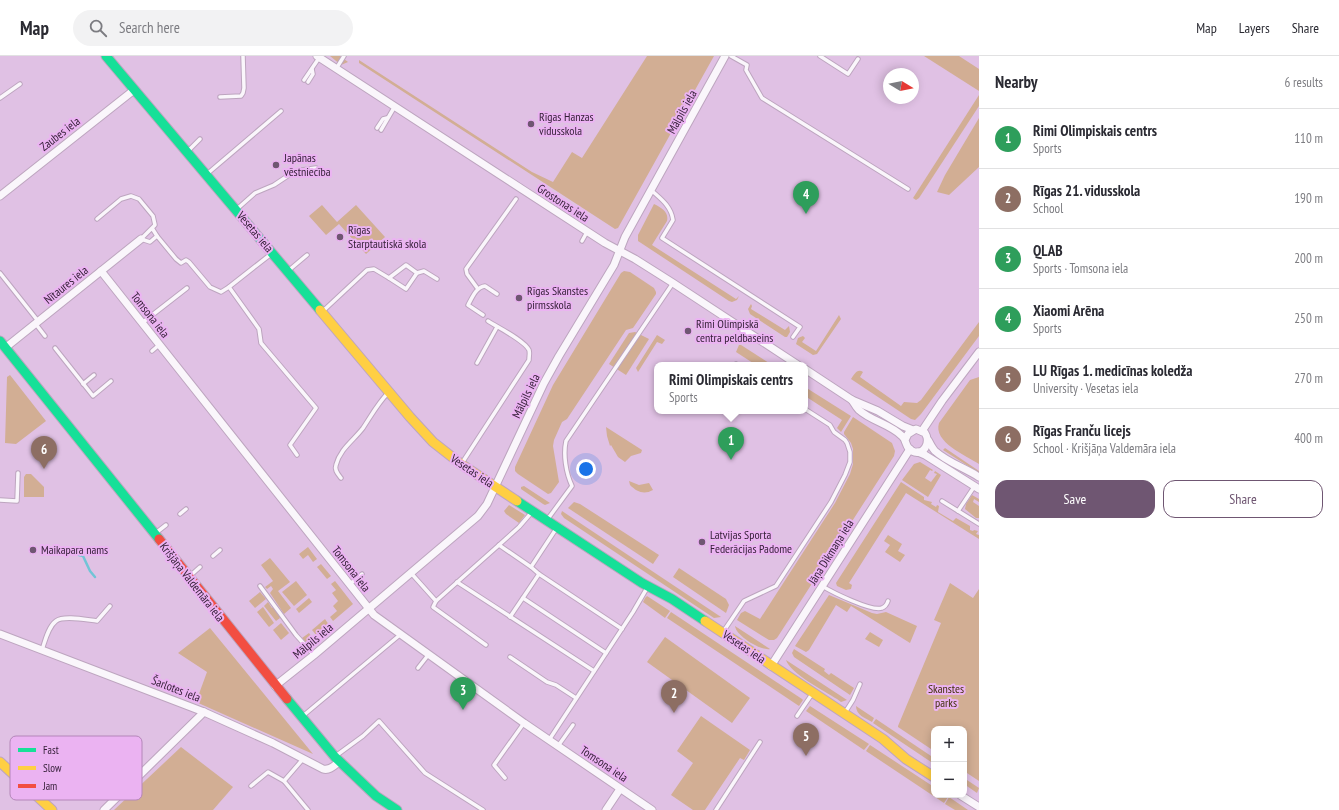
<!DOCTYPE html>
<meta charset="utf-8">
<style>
:root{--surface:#fff;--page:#f2f2f3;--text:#2b2b33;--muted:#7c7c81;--line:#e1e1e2;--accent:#6f5672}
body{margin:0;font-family:"PT Sans Narrow",sans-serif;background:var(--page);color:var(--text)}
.controls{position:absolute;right:12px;bottom:12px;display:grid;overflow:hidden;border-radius:8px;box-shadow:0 2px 10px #0003}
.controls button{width:36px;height:36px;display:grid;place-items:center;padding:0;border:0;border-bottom:1px solid var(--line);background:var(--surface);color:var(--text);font:20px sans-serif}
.compass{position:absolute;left:883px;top:12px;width:36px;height:36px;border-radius:50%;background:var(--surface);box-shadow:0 2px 10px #0003;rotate:100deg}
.you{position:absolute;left:586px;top:413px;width:14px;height:14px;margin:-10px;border:3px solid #fff;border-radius:50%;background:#1a73e8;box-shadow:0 0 0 6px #1a73e833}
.badge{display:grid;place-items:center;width:26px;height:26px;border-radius:50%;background:var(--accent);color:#fff;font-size:13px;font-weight:700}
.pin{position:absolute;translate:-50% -33px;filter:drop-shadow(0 1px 2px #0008)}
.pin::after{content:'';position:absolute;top:21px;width:14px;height:12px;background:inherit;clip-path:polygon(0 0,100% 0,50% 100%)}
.popup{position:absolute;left:654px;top:306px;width:154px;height:52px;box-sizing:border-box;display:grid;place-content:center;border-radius:8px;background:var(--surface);filter:drop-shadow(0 1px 3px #0005);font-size:13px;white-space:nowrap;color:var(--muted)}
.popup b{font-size:15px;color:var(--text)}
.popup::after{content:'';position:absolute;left:50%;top:100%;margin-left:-8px;border:8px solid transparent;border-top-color:var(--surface)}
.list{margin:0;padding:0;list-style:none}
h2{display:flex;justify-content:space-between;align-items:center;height:52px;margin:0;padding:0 16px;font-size:17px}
h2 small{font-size:13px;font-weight:400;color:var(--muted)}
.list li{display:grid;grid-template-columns:26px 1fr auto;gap:12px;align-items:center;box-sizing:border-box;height:60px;padding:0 16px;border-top:1px solid var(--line)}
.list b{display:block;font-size:15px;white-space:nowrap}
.list p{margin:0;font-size:13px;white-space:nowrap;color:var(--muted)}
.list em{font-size:13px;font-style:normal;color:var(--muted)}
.actions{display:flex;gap:8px;padding:12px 16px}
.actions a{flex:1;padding:9px 0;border:1px solid var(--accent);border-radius:12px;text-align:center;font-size:14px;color:var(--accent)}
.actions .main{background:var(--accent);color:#fff}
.icon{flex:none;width:22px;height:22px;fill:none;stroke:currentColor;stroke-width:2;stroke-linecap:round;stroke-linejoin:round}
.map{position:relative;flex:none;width:979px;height:754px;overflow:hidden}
header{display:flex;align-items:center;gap:24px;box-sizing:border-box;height:56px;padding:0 20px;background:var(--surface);border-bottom:1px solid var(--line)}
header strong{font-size:19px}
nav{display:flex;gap:22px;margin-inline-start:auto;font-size:14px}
.search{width:280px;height:36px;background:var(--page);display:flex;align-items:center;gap:10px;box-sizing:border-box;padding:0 14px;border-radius:22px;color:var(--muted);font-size:15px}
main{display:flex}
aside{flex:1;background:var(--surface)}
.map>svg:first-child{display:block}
.green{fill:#d2ae94}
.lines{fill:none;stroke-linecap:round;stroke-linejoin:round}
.stream{stroke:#72c4d6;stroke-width:2.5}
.lane-casing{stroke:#bda5bf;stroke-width:5.5}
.street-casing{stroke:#bda5bf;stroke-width:9}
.fast-casing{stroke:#bda5bf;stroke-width:11}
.slow-casing{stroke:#bda5bf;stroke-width:11}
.jam-casing{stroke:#bda5bf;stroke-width:11}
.lane{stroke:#faf6fb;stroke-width:3.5}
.street{stroke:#faf6fb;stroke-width:7}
.fast{stroke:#16e098;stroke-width:9}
.slow{stroke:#ffcf43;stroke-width:9}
.jam{stroke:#f24e42;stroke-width:9}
.poi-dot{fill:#6f5672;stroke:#ebb3f2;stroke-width:1.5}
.labels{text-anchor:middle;stroke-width:4;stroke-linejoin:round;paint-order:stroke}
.street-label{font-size:12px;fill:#321d35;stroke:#ebb3f2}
.poi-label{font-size:12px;fill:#321d35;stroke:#ebb3f2;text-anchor:start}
.park-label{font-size:12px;fill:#42310c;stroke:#ebb3f2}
.key{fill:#ebb3f2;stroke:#b486b9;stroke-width:1}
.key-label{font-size:11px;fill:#321d35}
</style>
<header>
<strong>Map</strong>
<div class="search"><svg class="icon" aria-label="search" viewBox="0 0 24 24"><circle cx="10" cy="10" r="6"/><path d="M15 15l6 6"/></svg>Search here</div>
<nav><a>Map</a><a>Layers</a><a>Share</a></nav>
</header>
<main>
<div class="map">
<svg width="979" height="754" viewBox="0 0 979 754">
<rect width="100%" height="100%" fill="#e0c1e4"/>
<g class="green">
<polygon points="330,0 340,0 348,6 341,9"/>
<polygon points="647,0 714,0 618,172 615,173 359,7 359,4 532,116 553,126 572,96 582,102"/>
<polygon points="924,0 959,0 979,13 979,35"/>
<polygon points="979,39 979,50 919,142 916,144 913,142"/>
<polygon points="979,62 979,111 949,139 937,136 945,119"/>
<path d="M654,148C662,152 669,156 667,165L652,189L736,243L739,240L737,244L732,246L729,245L638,185V179Z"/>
<polygon points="322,149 337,166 356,149 385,181 366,198 339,168 326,179 309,160"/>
<polygon points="624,215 630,216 654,232 656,236 656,238 633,272 626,274 567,363 562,366 554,384 553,390 559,426 551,437 548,438 518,418 515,415 515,411 553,329 621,217"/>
<polygon points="751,248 752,250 751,253 785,274 789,270 790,276 787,281 785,281 750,258 748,253"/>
<polygon points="839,259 841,263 817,298 813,299 796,288 798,282 803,280 805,282 802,286 816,295"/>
<path d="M979,266V280L921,358L915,364L911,363L851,323C854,319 857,312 863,316L860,321L901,350L904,346L917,347L921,344Z"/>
<polygon points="635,276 649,283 626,319 609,308 629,277"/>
<polygon points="657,279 665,284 662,288 657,286 638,316 636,312"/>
<polygon points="739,289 741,289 772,309 756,309 736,296"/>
<polygon points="10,319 46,365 16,388 5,387 7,321"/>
<path d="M979,321V408C965,399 933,386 939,367L970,324Z"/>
<polygon points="805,331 851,360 841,376 837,372 842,364 805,340"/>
<polygon points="853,361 892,387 895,395 894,400 777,582 774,584 769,584 737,564 741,557 745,555 760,563 835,447 850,418 853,408 853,393 851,387 844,378 844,376"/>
<polygon points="606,371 642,394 641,397 631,400 625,406 618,401 611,389 610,390 607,380"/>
<polygon points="945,392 979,415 979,417 943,394"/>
<polygon points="920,406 933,414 932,415 930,414 925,422 931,426 937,418 934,417 935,415 941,419 928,441 902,424 914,408"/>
<polygon points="26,418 31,418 44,431 44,441 24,441 24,421"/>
<path d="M629,425L639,429L649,427L653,434C644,439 637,436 630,429Z"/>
<polygon points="901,426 924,441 924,444 932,446 931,448 936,451 937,449 939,450 938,456 953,465 956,462 970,470 970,474 973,475 974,474 978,475 976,478 979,479 979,483 906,437 849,527 852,529 851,533 846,534 837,530 836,527"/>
<polygon points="524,430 550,447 545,449 543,448 521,433 521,431"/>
<polygon points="972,439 979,443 979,446 974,443 973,446 979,450 979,462 976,462 965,453 966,448"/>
<polygon points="574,446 580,448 659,499 653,508 568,452"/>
<polygon points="509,449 525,459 519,467 506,458 504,455"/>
<polygon points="562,455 721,561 714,562 564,462 561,458"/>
<polygon points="888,479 902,488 898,495 905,499 900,506 885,496 890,489 884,485"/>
<polygon points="308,491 317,503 313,506 308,499 303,503 299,498"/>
<polygon points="270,502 290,526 278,535 291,552 284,558 270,537 273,533 271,530 267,533 265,531 273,525 261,509"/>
<polygon points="321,508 331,520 327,523 317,511"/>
<polygon points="679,512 726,543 729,549 726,557 673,521"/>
<polygon points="296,525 307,539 294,550 282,536"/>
<polygon points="335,525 353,548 333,565 330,561 337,555 333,550 338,545 332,537 336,534 331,528"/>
<polygon points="950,527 973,542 979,533 979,725 964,715 964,673 934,673 934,695 898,671 898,670 941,567 934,564"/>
<polygon points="260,536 266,543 255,552 249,545"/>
<polygon points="829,539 872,557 877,558 886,556 917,570 910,587 851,550 847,556 836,549 809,594 806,596 795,590"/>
<polygon points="647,540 670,555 665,562 643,546 645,542"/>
<polygon points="309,542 312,546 299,557 296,553"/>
<polygon points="268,546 272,552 274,551 280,562 276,565 264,550"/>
<polygon points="263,551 274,567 269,571 257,556"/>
<polygon points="671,556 802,643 803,644 799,650 667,562"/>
<polygon points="325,563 329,569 317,580 312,574"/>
<polygon points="281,567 289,577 288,578 281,584 273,574"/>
<path d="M735,570L770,593C761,595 736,580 735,570Z"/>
<polygon points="210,572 313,698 196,646 207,616 178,597"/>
<polygon points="870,576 883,584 879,591 865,583"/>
<polygon points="309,577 313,583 307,588 302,582"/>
<polygon points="665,581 750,642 732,667 647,606"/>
<polygon points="794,593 825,613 824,615 829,619 831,617 854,632 850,639 794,601 792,597"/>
<path d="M786,604L847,644L841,646L837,643C824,635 790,617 786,604Z"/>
<polygon points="810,650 869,688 864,694 806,655"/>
<path d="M856,650L874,662L872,666C865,662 856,659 856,650Z"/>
<polygon points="701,660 750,694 744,704 740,702 705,754 693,754 671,739 693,707 677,695"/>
<polygon points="876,663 934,702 934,708 873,667"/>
<polygon points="870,689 934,731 934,739 945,739 948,741 944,747 866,695"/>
<polygon points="181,691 233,731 213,754 114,754"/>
<polygon points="964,722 979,732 977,737 964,728"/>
<polygon points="949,741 968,754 955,754 945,748"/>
</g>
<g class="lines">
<polyline class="stream" points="71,497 83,500 90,515 95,521"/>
<g class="lane-casing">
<g id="lane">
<polyline points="731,0 747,9 746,14 762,42 908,133"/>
<polyline points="820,0 848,18 858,3"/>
<polyline points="336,13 344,0"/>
<polyline points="304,24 319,2"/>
<polyline points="308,26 313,18 312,13"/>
<polyline points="220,41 241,40 243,37 244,32 243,0"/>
<polyline points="0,42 20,28"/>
<polyline points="377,72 383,63 387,62"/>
<polyline points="381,74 395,50"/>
<polyline points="188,95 200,83"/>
<polyline points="207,118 281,55"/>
<path d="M651,134C661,143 671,150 673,164L662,182L800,271L793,281"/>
<polyline points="237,153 255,137 274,129 295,115 316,112"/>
<polyline points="97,163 121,143 131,140 139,143 153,160 155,169 141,183 150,186 157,180 152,172"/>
<polyline points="157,180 176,203 181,207 186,204 189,206 210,231 221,236 229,231 271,198"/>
<polyline points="582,185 587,176"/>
<polygon points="406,209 417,217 406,233 389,222"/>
<polyline points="288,215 307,199"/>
<polyline points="0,217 38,265"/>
<polyline points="417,217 424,215 437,223"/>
<polyline points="229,231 259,273 261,287 316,352 290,389 297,399"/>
<polyline points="478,233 467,218 466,213 516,143"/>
<polyline points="323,255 367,214 374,213 389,222"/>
<path d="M483,259L468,249C472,242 476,231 485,230L497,238"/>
<polyline points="35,267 45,280"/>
<polyline points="142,267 187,232"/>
<polyline points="55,292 93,340 111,325"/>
<polyline points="152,295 159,289"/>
<polyline points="477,307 497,271"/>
<polyline points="736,308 737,309"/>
<polyline points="83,328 94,319"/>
<path d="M462,407L529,304C529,300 530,297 529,294C524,284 497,271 488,265"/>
<path d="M341,422C338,418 334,414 336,409C340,393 354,384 363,372C371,360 378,347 388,337"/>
<polyline points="0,444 17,445 18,417"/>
<polyline points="942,445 979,468"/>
<polyline points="958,455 974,431"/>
<polyline points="180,458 186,453"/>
<path d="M547,464L572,430C566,417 563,399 566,385L673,227"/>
<polyline points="157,476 166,469"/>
<polyline points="499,489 531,511 539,518 622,573"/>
<polyline points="213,500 220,494"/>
<polyline points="531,511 556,473"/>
<polyline points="411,517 436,545 433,551 486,589"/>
<polyline points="191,519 200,511"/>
<polyline points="457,526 594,615"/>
<polyline points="350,528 362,518"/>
<polyline points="260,530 296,579 314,599"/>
<path d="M822,530C832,536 872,556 882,552C885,551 887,548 888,545"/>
<polyline points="523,542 606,597"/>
<polyline points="436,545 499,489 519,471 532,456"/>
<polyline points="510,561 539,518"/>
<polyline points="723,576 744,545 776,530 831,446 845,419 850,406 850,396 847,387 845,384 834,376 830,369 805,353"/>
<path d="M42,594C45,585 48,571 56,565C64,559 87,564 97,565L110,550"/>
<polyline points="510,601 547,626 556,629 576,642"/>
<polyline points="418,612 429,598"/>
<polyline points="846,655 853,644 860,628"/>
<polyline points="304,659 401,578"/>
<polyline points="797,660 812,638"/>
<polyline points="549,684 633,556 647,532"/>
<polyline points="558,690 573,669"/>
<polyline points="337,699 363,680 379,665 425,717 483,754"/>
<polyline points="303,703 284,725 308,754"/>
<polyline points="505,722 494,709 524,667"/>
<polyline points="251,730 268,716 284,725"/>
<polyline points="716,754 760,686"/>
</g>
</g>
<g class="street-casing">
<g id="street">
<polyline points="317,0 605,187 635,203 673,227 798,309"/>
<polyline points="0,140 134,34"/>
<polyline points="101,215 374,559 524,667 652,754"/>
<polyline points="5,292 141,183"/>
<polyline points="805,313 852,344 878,355 903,370 913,374"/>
<path d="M852,344C854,347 856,351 859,354C871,365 890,368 902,380C907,384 905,392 912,395C924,401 931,386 925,377L916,373L908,378L905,384"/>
<polyline points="922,375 942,345 979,296"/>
<path d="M928,384C930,387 932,392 935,395C947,406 965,412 979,421"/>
<polyline points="918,396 925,399 979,433"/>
<path d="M0,578L204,656L273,687L323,713C329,715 334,710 339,706"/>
<polyline points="771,610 910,393"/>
<polyline points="275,630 314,599 478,460 487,448 544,327 559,300 614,209 625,181 725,0"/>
<polyline points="960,739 979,751"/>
<polyline points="104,754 204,656"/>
<polyline points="606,754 620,733"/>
</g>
</g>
<g class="fast-casing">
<g id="fast">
<polyline points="106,0 320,254"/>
<polyline points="0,285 159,483"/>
<polyline points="517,445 642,527 672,543 705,565"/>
<polyline points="287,643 335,701 376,740 397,754"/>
</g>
</g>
<g class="slow-casing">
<g id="slow">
<polyline points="320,254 410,361 433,386 461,408 517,445"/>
<polyline points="705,565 883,683 906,703 934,721"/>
<polyline points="0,706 52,754"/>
</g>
</g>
<g class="jam-casing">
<polyline id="jam" points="159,483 287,643"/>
</g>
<use href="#lane" class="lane"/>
<use href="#street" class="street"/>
<use href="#fast" class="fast"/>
<use href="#slow" class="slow"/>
<use href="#jam" class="jam"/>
</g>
<g class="poi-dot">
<circle cx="531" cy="68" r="4"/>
<circle cx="276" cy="109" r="4"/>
<circle cx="340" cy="181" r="4"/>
<circle cx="519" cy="242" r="4"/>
<circle cx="688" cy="275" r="4"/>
<circle cx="702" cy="486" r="4"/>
<circle cx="33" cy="494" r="4"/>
</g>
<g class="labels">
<g class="street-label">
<text transform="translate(682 56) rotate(-61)" y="4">Mālpils iela</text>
<text transform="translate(60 78) rotate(-38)" y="4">Zaubes iela</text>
<text transform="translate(563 147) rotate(33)" y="4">Grostonas iela</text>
<text transform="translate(255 176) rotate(50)" y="4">Vesetas iela</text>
<text transform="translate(66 229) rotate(-39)" y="4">Nītaures iela</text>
<text transform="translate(150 259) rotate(52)" y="4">Tomsona iela</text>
<text transform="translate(526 340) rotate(-64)" y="4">Mālpils iela</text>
<text transform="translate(472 415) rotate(34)" y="4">Vesetas iela</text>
<text transform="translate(831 496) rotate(-58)" y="4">Jāņa Dikmaņa iela</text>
<text transform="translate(351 513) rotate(52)" y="4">Tomsona iela</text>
<text transform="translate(192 526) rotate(52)" y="4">Krišjāņa Valdemāra iela</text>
<text transform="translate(313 585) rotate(-40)" y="4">Mālpils iela</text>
<text transform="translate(744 591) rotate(34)" y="4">Vesetas iela</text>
<text transform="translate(176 633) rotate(21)" y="4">Šarlotes iela</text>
<text transform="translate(604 708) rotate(34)" y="4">Tomsona iela</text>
</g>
<g class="poi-label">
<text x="539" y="65">Rīgas Hanzas<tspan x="539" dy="14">vidusskola</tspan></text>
<text x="284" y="106">Japānas<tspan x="284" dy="14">vēstniecība</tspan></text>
<text x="348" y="178">Rīgas<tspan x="348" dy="14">Starptautiskā skola</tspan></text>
<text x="527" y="239">Rīgas Skanstes<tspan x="527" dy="14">pirmsskola</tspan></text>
<text x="696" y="272">Rimi Olimpiskā<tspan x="696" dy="14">centra peldbaseins</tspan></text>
<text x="710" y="483">Latvijas Sporta<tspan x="710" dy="14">Federācijas Padome</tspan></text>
<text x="41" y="498">Maikapara nams</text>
</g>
<g class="park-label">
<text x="946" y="637">Skanstes<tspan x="946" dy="14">parks</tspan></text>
</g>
</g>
<rect x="10" y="680" width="132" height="64" rx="6" class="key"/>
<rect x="18" y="692" width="18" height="4" fill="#16e098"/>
<rect x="18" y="710" width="18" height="4" fill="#ffcf43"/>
<rect x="18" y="728" width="18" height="4" fill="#f24e42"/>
<g class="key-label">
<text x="43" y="698">Fast</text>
<text x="43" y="716">Slow</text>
<text x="43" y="734">Jam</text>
</g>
</svg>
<div class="controls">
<button>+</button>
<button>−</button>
</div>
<svg class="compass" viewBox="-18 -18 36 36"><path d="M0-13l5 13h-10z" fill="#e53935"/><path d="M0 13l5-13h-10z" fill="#7c7c81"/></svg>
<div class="you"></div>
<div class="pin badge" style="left:731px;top:404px;background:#2e9e5b">1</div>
<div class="popup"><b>Rimi Olimpiskais centrs</b>Sports</div>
<div class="pin badge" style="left:674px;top:657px;background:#8d6e63">2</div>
<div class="pin badge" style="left:463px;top:654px;background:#2e9e5b">3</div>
<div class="pin badge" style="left:806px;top:158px;background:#2e9e5b">4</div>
<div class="pin badge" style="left:806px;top:700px;background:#8d6e63">5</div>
<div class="pin badge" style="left:44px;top:413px;background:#8d6e63">6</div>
</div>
<aside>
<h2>Nearby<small>6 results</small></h2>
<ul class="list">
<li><span class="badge" style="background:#2e9e5b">1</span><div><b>Rimi Olimpiskais centrs</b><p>Sports</p></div><em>110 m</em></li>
<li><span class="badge" style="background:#8d6e63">2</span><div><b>Rīgas 21. vidusskola</b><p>School</p></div><em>190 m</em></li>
<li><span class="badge" style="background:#2e9e5b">3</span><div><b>QLAB</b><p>Sports · Tomsona iela</p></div><em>200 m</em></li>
<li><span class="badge" style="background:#2e9e5b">4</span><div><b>Xiaomi Arēna</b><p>Sports</p></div><em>250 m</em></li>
<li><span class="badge" style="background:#8d6e63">5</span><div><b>LU Rīgas 1. medicīnas koledža</b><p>University · Vesetas iela</p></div><em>270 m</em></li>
<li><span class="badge" style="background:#8d6e63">6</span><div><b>Rīgas Franču licejs</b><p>School · Krišjāņa Valdemāra iela</p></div><em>400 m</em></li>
</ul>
<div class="actions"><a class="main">Save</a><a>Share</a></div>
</aside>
</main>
